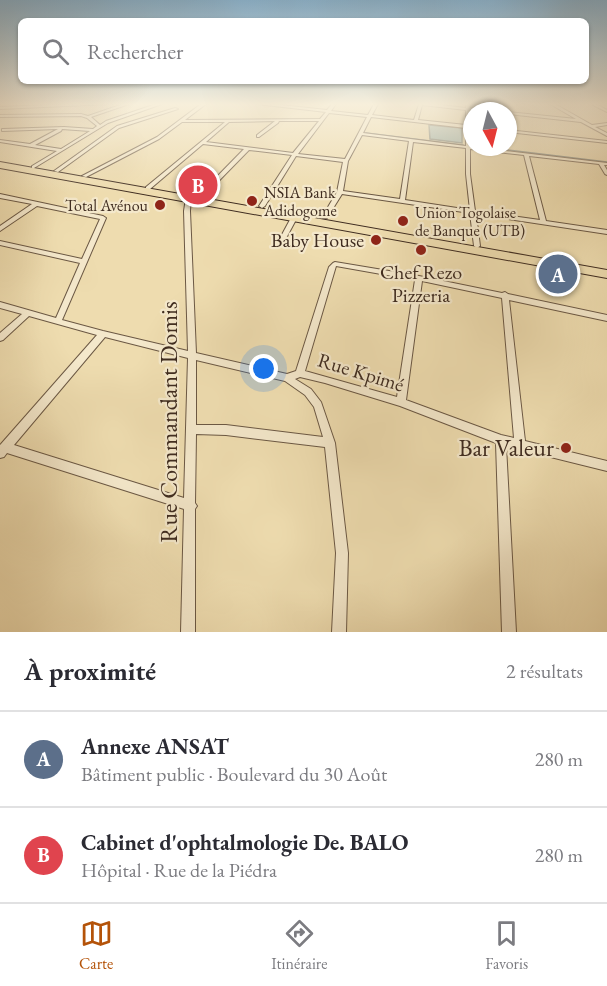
<!DOCTYPE html>
<html lang="fr">
<meta charset="utf-8">
<style>
:root{--surface:#fff;--page:#f2f2f3;--text:#2b2b33;--muted:#7c7c81;--line:#e1e1e2;--accent:#b45309}
body{margin:0;font-family:"EB Garamond",serif;background:var(--page);color:var(--text)}
.compass{position:absolute;left:463px;top:102px;width:54px;height:54px;border-radius:50%;background:var(--surface);box-shadow:0 2px 4px #0004;rotate:173deg}
.you{position:absolute;left:264px;top:369px;width:21px;height:21px;margin:-15px;border:4px solid #fff;border-radius:50%;background:#1a73e8;box-shadow:0 0 0 9px #1a73e833}
.badge{display:grid;place-items:center;width:39px;height:39px;border-radius:50%;background:var(--accent);color:#fff;font-size:20px;font-weight:700}
.pin{position:absolute;translate:-50% -50%;border:3px solid #fff;box-shadow:0 2px 6px #0006}
.list{margin:0;padding:0;list-style:none}
h2{display:flex;justify-content:space-between;align-items:center;height:78px;margin:0;padding:0 24px;font-size:26px}
h2 small{font-size:20px;font-weight:400;color:var(--muted)}
.list li{display:grid;grid-template-columns:39px 1fr auto;gap:18px;align-items:center;box-sizing:border-box;height:96px;padding:0 24px;border-top:2px solid var(--line)}
.list b{display:block;font-size:22px;white-space:nowrap}
.list p{margin:0;font-size:20px;white-space:nowrap;color:var(--muted)}
.list em{font-size:20px;font-style:normal;color:var(--muted)}
.icon{flex:none;width:33px;height:33px;fill:none;stroke:currentColor;stroke-width:2;stroke-linecap:round;stroke-linejoin:round}
.map{position:relative;flex:none;width:607px;height:632px;overflow:hidden}
.search{position:absolute;background:var(--surface);box-shadow:0 2px 4px #0004;left:18px;right:18px;top:18px;height:66px;display:flex;align-items:center;gap:15px;box-sizing:border-box;padding:0 21px;border-radius:9px;color:var(--muted);font-size:22px}
.sheet{height:270px;background:var(--surface)}
nav{display:flex;justify-content:space-around;align-items:center;box-sizing:border-box;height:84px;border-top:2px solid var(--line);background:var(--surface);font-size:16px;color:var(--muted)}
nav a{display:grid;justify-items:center;gap:3px}
nav .on{color:var(--accent)}
.map>svg:first-child{display:block}
.water{fill:#9eb9b6;stroke:#78817a;stroke-width:1.5}
.lines{fill:none;stroke-linecap:round;stroke-linejoin:round}
.stream{stroke:#78817a;stroke-width:1.5}
.minor-casing{stroke:#6b5844;stroke-width:2}
.trunk-casing{stroke:#3f2c20;stroke-width:2}
.minor{fill:#f4e8cb;fill-rule:evenodd}
.trunk{fill:#eedcaf;fill-rule:evenodd}
.poi-dot{fill:#8f2418;stroke:#f4e8cb;stroke-width:2}
.labels{text-anchor:middle;stroke-width:4.5;stroke-linejoin:round;paint-order:stroke}
.far-poi-label{font-size:16px;fill:#3f2c20;stroke:#f4e8cb;text-anchor:start}
.poi-label{font-size:20px;fill:#3f2c20;stroke:#f4e8cb;text-anchor:end}
.street-label{font-size:20px;fill:#3f2c20;stroke:#f4e8cb}
.near-street-label{font-size:24px;fill:#3f2c20;stroke:#f4e8cb}
.near-poi-label{font-size:24px;fill:#3f2c20;stroke:#f4e8cb;text-anchor:end}
</style>
<div class="map">
<svg width="607" height="632" viewBox="0 0 607 632">
<rect width="100%" height="100%" fill="#eedcaf"/>
<filter id="stains"><feTurbulence type="fractalNoise" baseFrequency=".00333" numOctaves="4"/><feColorMatrix values="0 0 0 0 .2 0 0 0 0 .09 0 0 0 0 .02 0 0 0 .5 -.17"/></filter>
<radialGradient id="worn" r=".72"><stop offset=".6" stop-color="#630" stop-opacity="0"/><stop offset="1" stop-color="#630" stop-opacity=".3"/></radialGradient>
<polygon class="water" points="429,125 462,128 462,143 430,139"/>
<g class="lines">
<g class="stream">
<polyline points="366,133 463,145"/>
<polyline points="483,147 607,162"/>
</g>
<g class="minor-casing">
<g id="minor">
<polygon points="71,104 109,104 0,109 0,107"/>
<path d="M123,104H129L91,117L100,125L106,121L156,104H162L108,123L34,168H32V166L57,151L0,142V140L30,144L58,129L2,131V129H3L64,127L93,129L97,126L87,118L81,116L0,117V115L81,114L88,116ZM62,129L90,131L61,149L35,145L61,131Z"/>
<path d="M201,104H206L185,120L320,119L326,112L257,104H272L327,110L332,104H336L331,111L368,115L374,104H378L372,115L414,120L419,104H433L466,108V104H470V108L487,111L470,110V126H472V128H470V146L472,147L607,163V165H604L607,170V175L605,174L599,164L529,156L546,221L607,230V234L476,214L480,246L477,248L474,246L470,213L342,194L327,218H323L322,217L337,192L343,162L296,156L265,206L262,208L259,206L292,155L249,150L203,197H199V195L244,149L203,144L150,189H146V187L225,122H182L159,139L86,177L82,176L157,137ZM422,105L466,110V125L418,120ZM329,113L367,117L345,159L298,154ZM371,117L466,128V146L363,133ZM275,121L257,135V137H259L278,123L279,121H319L293,153L206,142L229,122ZM362,135L409,141L400,199L343,191L348,161ZM413,142L466,148V174L470,210L405,200ZM470,149L524,155L540,220L475,211L470,174Z"/>
<polygon points="550,104 555,104 592,125 607,123 607,125 595,127 607,133 607,136 581,122 508,114 508,112 576,119"/>
<polygon points="591,104 596,104 607,110 607,112"/>
<polygon points="175,108 178,109 119,128 58,172 54,171 117,126"/>
<polygon points="508,130 607,141 607,143 508,132"/>
<path d="M0,194L103,216L106,218L62,320L103,331L188,351L184,211L186,198L191,197L190,211L196,353L287,374L296,371L329,267L333,263L335,262L419,276L502,293L505,292L508,294L607,315V321L509,300L525,441L607,461V471L506,446L516,632H502L496,443L400,406L325,383L300,377L295,379L311,389L321,402L335,443L348,553L346,632H332L336,553L325,447L226,435L196,434L195,503L197,506L195,509V632H181L184,509L7,453L4,457L0,458V445L1,444L97,335L29,316L3,340L0,341V333L22,314L0,308V302L56,318L80,263L0,245V241L82,259L100,219L37,206L0,231V226L32,204L0,198ZM336,266L415,280L397,397L305,371ZM422,281L502,298L514,438L501,435L406,400ZM105,337L188,358L184,498L14,445ZM196,360L285,381L305,395L314,407L323,437L226,425H196Z"/>
<polygon points="295,214 298,216 284,242 281,244 279,243 278,242 292,216"/>
</g>
</g>
<g class="trunk-casing">
<polygon id="trunk" points="0,162 607,270 607,278 0,168"/>
</g>
<use href="#minor" class="minor"/>
<use href="#trunk" class="trunk"/>
</g>
<linearGradient id="sky" x2="0" y2="1"><stop stop-color="#8ab6d4"/><stop offset="0.54" stop-color="#f7efdb"/><stop offset="1" stop-color="#f7efdb" stop-opacity="0"/></linearGradient>
<rect width="607" height="193" fill="url(#sky)"/>
<g class="poi-dot">
<circle cx="252" cy="201" r="6"/>
<circle cx="160" cy="205" r="6"/>
<circle cx="403" cy="221" r="6"/>
<circle cx="376" cy="240" r="6"/>
<circle cx="421" cy="250" r="6"/>
<circle cx="566" cy="448" r="6"/>
</g>
<g class="labels">
<g class="far-poi-label">
<text x="264" y="198">NSIA Bank<tspan x="264" dy="18">Adidogome</tspan></text>
<text x="148" y="211" text-anchor="end">Total Avénou</text>
<text x="415" y="218">Union Togolaise<tspan x="415" dy="18">de Banque (UTB)</tspan></text>
</g>
<g class="poi-label">
<text x="364" y="247">Baby House</text>
<text x="421" y="279" text-anchor="middle">Chef Rezo<tspan x="421" dy="23">Pizzeria</tspan></text>
</g>
<g class="street-label">
<text transform="translate(361 372) rotate(17)" y="7">Rue Kpimé</text>
</g>
<g class="near-street-label">
<text transform="translate(169 422) rotate(-90)" y="8">Rue Commandant Domis</text>
</g>
<g class="near-poi-label">
<text x="554" y="456">Bar Valeur</text>
</g>
</g>
<rect width="100%" height="100%" filter="url(#stains)"/>
<rect width="100%" height="100%" fill="url(#worn)"/>
</svg>
<svg class="compass" viewBox="-18 -18 36 36"><path d="M0-13l5 13h-10z" fill="#e53935"/><path d="M0 13l5-13h-10z" fill="#7c7c81"/></svg>
<div class="you"></div>
<div class="pin badge" style="left:558px;top:274px;background:#5c6f8a">A</div>
<div class="pin badge" style="left:198px;top:185px;background:#e0444e">B</div>
<div class="search"><svg class="icon" aria-label="search" viewBox="0 0 24 24"><circle cx="10" cy="10" r="6"/><path d="M15 15l6 6"/></svg>Rechercher</div>
</div>
<section class="sheet">
<h2>À proximité<small>2 résultats</small></h2>
<ul class="list">
<li><span class="badge" style="background:#5c6f8a">A</span><div><b>Annexe ANSAT</b><p>Bâtiment public · Boulevard du 30 Août</p></div><em>280 m</em></li>
<li><span class="badge" style="background:#e0444e">B</span><div><b>Cabinet d'ophtalmologie De. BALO</b><p>Hôpital · Rue de la Piédra</p></div><em>280 m</em></li>
</ul>
</section>
<nav>
<a class="on"><svg class="icon" aria-label="map" viewBox="0 0 24 24"><path d="M3 6l6-2 6 2 6-2v14l-6 2-6-2-6 2zM9 4v14M15 6v14"/></svg>Carte</a>
<a><svg class="icon" aria-label="directions" viewBox="0 0 24 24"><path d="M12 3l9 9-9 9-9-9zM9 14v-3h6M13 9l2 2-2 2"/></svg>Itinéraire</a>
<a><svg class="icon" aria-label="saved" viewBox="0 0 24 24"><path d="M7 4h10v16l-5-4-5 4z"/></svg>Favoris</a>
</nav>
